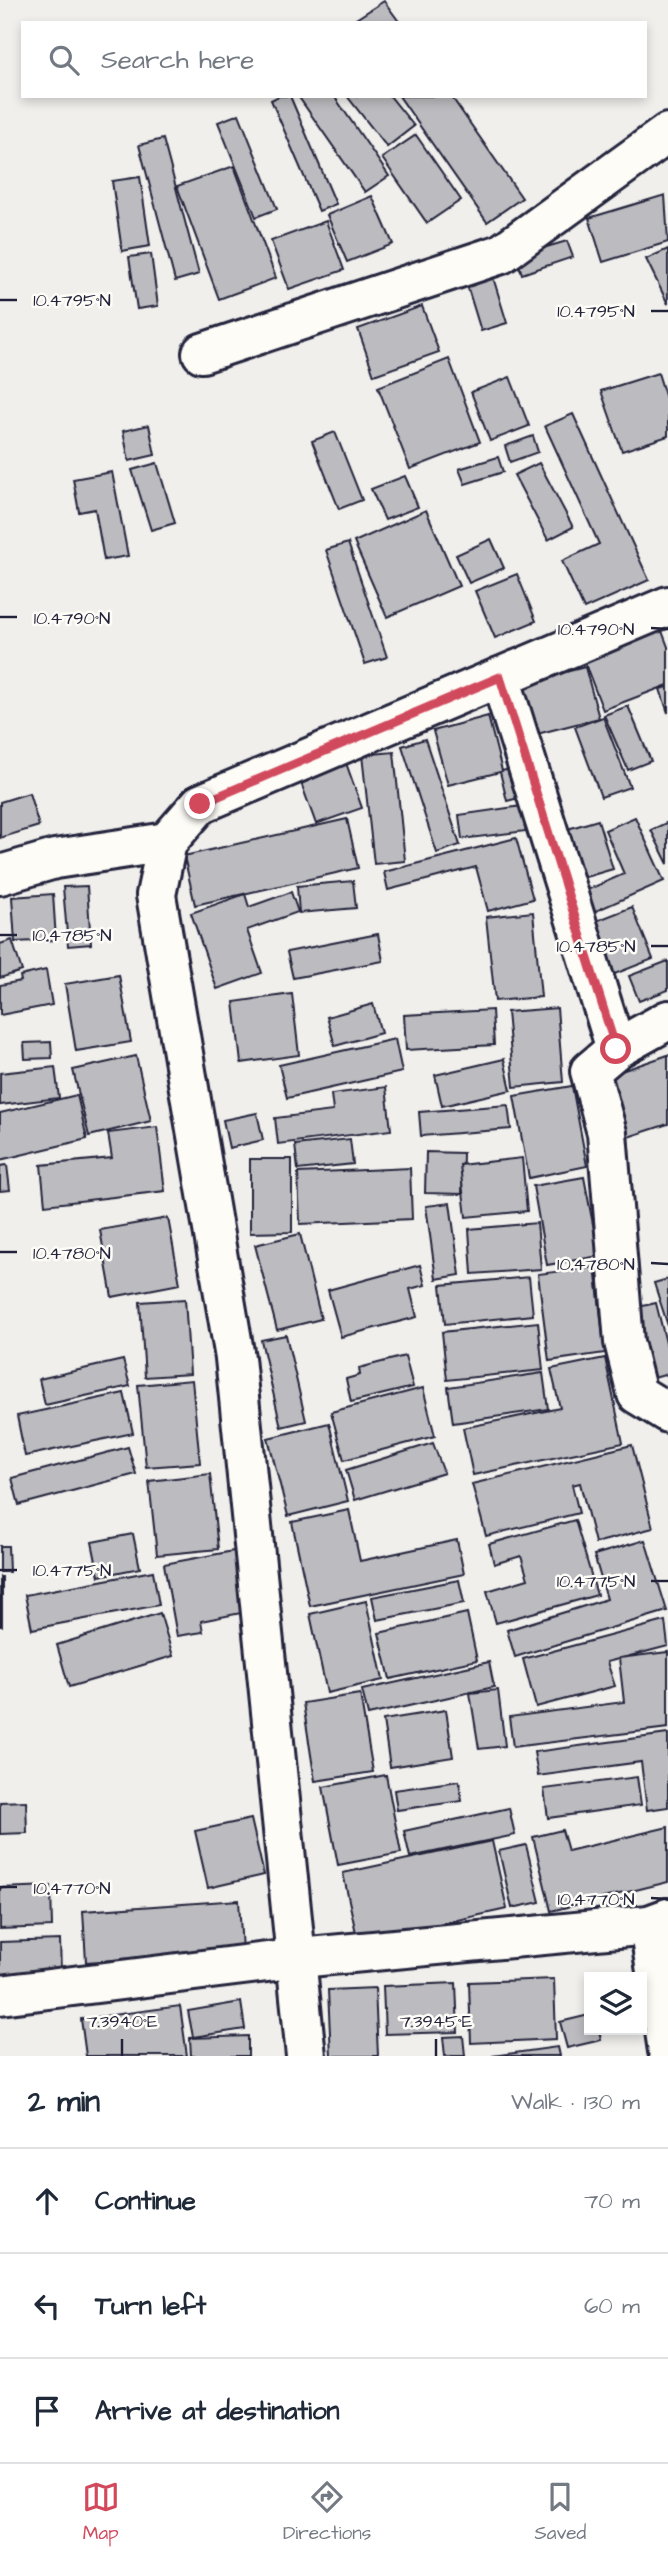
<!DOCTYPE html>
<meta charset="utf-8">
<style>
:root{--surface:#fff;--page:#f2f2f3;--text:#1f2937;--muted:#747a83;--line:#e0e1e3;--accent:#d1495b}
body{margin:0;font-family:"Architects Daughter",sans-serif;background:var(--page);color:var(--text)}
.controls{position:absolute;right:21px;bottom:21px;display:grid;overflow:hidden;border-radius:0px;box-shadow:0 4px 10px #0003}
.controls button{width:63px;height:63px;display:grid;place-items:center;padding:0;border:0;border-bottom:2px solid var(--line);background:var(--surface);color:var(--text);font:35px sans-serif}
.stop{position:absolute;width:21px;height:21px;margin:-16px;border:5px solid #d1495b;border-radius:50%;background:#fff}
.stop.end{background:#d1495b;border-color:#fff;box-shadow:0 2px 7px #0008}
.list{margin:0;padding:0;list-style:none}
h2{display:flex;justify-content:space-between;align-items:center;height:91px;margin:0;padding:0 28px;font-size:30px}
h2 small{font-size:23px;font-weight:400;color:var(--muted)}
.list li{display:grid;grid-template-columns:46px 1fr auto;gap:21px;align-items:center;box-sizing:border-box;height:105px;padding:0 28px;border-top:2px solid var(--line)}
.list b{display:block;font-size:26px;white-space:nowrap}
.list em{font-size:23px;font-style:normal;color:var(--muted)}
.icon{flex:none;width:38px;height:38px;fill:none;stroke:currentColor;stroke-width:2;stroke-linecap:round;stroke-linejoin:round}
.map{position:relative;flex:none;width:668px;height:2056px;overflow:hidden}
.search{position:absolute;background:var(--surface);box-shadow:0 4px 10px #0003;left:21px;right:21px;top:21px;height:77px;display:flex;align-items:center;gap:18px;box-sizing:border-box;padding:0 24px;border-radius:0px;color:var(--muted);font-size:26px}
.sheet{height:406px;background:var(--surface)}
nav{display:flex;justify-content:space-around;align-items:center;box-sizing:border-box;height:98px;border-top:2px solid var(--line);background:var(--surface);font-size:19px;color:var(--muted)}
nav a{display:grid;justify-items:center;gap:4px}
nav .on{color:var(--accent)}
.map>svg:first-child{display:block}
.building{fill:#bcbcc0;stroke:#22223b;stroke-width:2}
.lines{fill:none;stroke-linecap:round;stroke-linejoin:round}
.minor-casing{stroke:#22223b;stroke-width:44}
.minor{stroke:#fdfcf7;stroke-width:38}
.route{stroke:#d1495b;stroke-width:9}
.ticks{fill:none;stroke:#22223b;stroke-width:2.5}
.ticks-label{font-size:18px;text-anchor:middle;fill:#22223b;stroke:#fdfcf7;stroke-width:5;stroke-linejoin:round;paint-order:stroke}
</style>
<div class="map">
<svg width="668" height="2056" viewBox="0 0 668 2056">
<rect width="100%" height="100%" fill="#f0efec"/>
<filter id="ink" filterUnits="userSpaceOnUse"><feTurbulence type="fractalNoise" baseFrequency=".0143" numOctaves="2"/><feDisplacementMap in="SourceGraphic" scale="14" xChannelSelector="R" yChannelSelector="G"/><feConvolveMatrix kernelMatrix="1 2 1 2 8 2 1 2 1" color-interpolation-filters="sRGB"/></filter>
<g filter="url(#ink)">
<g class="building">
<polygon points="384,1 400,23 359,23 356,19"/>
<polygon points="279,96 290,96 336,204 319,211 271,100"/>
<polygon points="298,96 334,96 389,176 365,192"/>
<polygon points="347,96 390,96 414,126 387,147"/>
<polygon points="399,96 451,96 522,198 487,222"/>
<polygon points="239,114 277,209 256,217 218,122"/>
<polygon points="416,135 461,200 427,223 382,158"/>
<polygon points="163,139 199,274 175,281 139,145"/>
<polygon points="234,166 276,278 219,299 177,186"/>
<polygon points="140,177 150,246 122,251 112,181"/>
<polygon points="665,195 668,242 603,262 589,218"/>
<polygon points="372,196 393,244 347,262 327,215"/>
<polygon points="326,221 344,270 289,289 271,241"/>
<polygon points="567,241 573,257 522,274 516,256"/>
<polygon points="668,249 668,304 646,259"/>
<polygon points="151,254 158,306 137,309 129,257"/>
<polygon points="492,274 507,323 481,331 466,282"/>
<polygon points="422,306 439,352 374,375 358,329"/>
<polygon points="449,359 480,442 410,469 378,387"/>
<polygon points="658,373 668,405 668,436 622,451 601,391"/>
<polygon points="510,377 529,426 490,441 471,392"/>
<polygon points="573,414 649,580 584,609 562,561 599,544 545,426"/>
<polygon points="149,425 155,455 129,461 123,431"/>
<polygon points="335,432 362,500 339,509 312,441"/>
<polygon points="533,436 538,452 510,462 505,446"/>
<polygon points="498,457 503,472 465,484 459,469"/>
<polygon points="157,463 175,523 151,530 132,470"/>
<polygon points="539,463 573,527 548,540 514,475"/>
<polygon points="112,472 128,556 104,560 95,509 79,512 73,479"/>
<polygon points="405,476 418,507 385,520 371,489"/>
<polygon points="426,510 459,586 387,617 354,542"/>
<polygon points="491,539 504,568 469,583 456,555"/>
<polygon points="348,543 387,657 365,664 326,550"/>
<polygon points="517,574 536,621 495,638 475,591"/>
<polygon points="662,631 668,647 668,685 603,710 584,661"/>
<polygon points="585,667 599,718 533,735 519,684"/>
<polygon points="668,687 668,713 660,689"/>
<polygon points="628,706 651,761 628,770 604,715"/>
<polygon points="488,716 502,771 522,766 530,795 507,801 500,772 448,785 433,731"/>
<polygon points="603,717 630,787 601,797 575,727"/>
<polygon points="425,739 460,845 437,853 402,746"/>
<polygon points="394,752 405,861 374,864 362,755"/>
<polygon points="346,763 362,808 316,824 300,780"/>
<polygon points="29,793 39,826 0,838 0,802"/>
<polygon points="522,806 526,831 462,839 459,815"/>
<polygon points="635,817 664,881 589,914 580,893 624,874 605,830"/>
<polygon points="347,819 358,868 195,905 184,856"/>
<polygon points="598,820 613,869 568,882 554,833"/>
<polygon points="668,822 668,864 651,830"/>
<polygon points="516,838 533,899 488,911 476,867 388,890 384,872"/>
<polygon points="353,881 356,908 299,913 297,886"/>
<polygon points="87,886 91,944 68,946 63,887"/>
<polygon points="291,892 298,912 247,930 262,973 217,989 191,913 245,894 249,907"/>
<polygon points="53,894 56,940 15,942 12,897"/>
<polygon points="632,907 653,959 607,977 586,925"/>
<polygon points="533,912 541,997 495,1001 486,917"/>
<polygon points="378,934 383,961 293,978 287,952"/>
<polygon points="12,940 22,971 0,978 0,944"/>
<polygon points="668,961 668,990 639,1001 629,976"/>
<polygon points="46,970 52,1005 0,1015 0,985 21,981 20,976"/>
<polygon points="119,975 131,1042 76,1051 65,984"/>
<polygon points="292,994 299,1055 241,1063 234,1002"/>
<polygon points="373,1004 381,1033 335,1046 327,1017"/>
<polygon points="557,1008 563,1082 514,1087 507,1012"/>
<polygon points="492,1010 494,1045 406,1050 404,1015"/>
<polygon points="395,1039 402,1072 287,1098 279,1065"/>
<polygon points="51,1042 52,1058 25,1059 24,1043"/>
<polygon points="668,1055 668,1124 622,1139 601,1078"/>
<polygon points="136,1056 151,1121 89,1136 73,1070"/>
<polygon points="504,1059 511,1090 442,1106 435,1075"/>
<polygon points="55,1067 59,1098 0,1105 0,1073"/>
<polygon points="572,1086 587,1166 529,1178 514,1096"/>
<polygon points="386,1087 391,1130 278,1144 275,1118 333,1111 331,1094"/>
<polygon points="77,1095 87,1139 0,1160 0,1113"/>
<polygon points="508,1105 511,1129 421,1136 419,1112"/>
<polygon points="257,1113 263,1140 229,1148 223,1120"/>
<polygon points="157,1127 165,1191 45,1205 41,1165 112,1158 108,1133"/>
<polygon points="350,1139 353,1164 298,1170 295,1145"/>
<polygon points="426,1152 463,1153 462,1194 425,1193"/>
<polygon points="522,1158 527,1211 466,1217 460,1165"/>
<polygon points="250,1159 292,1159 292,1232 250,1233"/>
<polygon points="7,1165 10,1190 0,1191 0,1166"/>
<polygon points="410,1168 412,1219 300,1224 298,1173"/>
<polygon points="584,1177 599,1256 547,1265 533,1186"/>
<polygon points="450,1203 460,1275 436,1279 426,1206"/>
<polygon points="168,1218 180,1284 112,1297 100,1230"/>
<polygon points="537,1223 541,1269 472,1274 469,1229"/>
<polygon points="300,1234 321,1319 277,1330 255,1245"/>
<polygon points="420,1265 425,1285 410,1289 417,1317 341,1337 328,1290"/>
<polygon points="595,1267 605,1353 549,1361 538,1274"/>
<polygon points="529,1277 533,1315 445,1324 441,1285"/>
<polygon points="668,1279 668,1326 654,1283"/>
<polygon points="185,1299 190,1374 145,1377 140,1302"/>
<polygon points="656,1303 668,1351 668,1374 647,1380 629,1309"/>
<polygon points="538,1322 543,1370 447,1380 442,1332"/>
<polygon points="286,1335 306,1421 281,1427 261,1340"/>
<polygon points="405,1356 413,1387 351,1402 346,1379 360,1375 359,1368"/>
<polygon points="605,1358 623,1443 473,1475 463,1428 560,1408 551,1369"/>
<polygon points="123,1360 130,1386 45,1405 39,1379"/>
<polygon points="543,1373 548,1409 453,1423 448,1387"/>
<polygon points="192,1380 200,1463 146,1467 138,1385"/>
<polygon points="423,1388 435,1436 344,1460 331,1412"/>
<polygon points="124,1393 133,1433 25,1456 17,1416"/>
<polygon points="329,1423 348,1501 288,1516 268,1438"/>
<polygon points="433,1443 444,1473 355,1500 346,1470"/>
<polygon points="632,1445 653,1528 595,1543 580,1483 572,1485 579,1513 486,1536 472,1484"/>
<polygon points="128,1447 136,1474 19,1505 12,1478"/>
<polygon points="210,1474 218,1549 157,1555 149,1481"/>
<polygon points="349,1510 360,1561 457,1540 464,1574 310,1606 292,1522"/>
<polygon points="575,1520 597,1595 496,1623 487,1591 528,1579 521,1556 494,1564 489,1544"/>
<polygon points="133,1534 140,1568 99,1576 92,1542"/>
<polygon points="645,1540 667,1611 515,1657 507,1630 607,1599 594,1555"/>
<polygon points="0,1546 8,1546 9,1572 0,1572"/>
<polygon points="239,1550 251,1611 201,1621 203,1632 177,1636 164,1564"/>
<polygon points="153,1571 159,1605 32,1629 25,1595"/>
<rect x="0" y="1577" width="2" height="49"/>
<polygon points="459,1580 464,1603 377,1620 372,1597"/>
<polygon points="366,1601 383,1680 327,1693 310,1614"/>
<polygon points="160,1613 173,1656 69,1687 57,1645"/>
<polygon points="467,1613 477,1660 390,1679 379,1633"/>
<polygon points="665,1621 668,1646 607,1662 615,1686 536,1707 523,1659"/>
<polygon points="668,1652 668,1728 513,1747 509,1717 624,1702 619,1658"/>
<polygon points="489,1662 494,1687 368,1715 362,1690"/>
<polygon points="498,1690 505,1746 479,1749 470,1693"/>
<polygon points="360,1694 373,1772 315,1781 303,1703"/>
<polygon points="446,1710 453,1757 390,1767 383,1720"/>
<polygon points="668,1734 668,1807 647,1810 641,1762 538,1776 534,1752"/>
<polygon points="386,1775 401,1853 338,1865 323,1787"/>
<polygon points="637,1777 641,1805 548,1818 544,1789"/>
<polygon points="459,1781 462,1801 397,1810 394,1790"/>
<polygon points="26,1801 27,1833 0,1834 0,1802"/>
<polygon points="509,1808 515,1835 410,1857 404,1831"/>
<polygon points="251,1819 264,1875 208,1888 195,1831"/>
<polygon points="668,1827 668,1882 551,1911 533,1837 562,1830 568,1851"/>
<polygon points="492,1841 507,1909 358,1942 343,1873"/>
<polygon points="526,1845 540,1902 512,1908 499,1851"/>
<polygon points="51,1886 52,1927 0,1929 0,1888"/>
<polygon points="239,1900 242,1951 86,1962 83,1911"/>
<polygon points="60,1940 61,1973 0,1975 0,1942"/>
<polygon points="554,1979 556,2039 471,2043 469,1982"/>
<polygon points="456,1983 458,2032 385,2034 383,1986"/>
<polygon points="375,1988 378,2056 331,2056 328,1990"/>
<polygon points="241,2002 245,2029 193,2037 188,2011"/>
<polygon points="180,2006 187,2056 86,2056 81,2019"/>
<polygon points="589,2015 589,2030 599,2030 601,2040 567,2048 560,2022"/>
<polygon points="248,2036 248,2056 191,2056 190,2038"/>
<polygon points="463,2036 465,2056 445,2056 443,2037"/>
<polygon points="557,2047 559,2056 492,2056"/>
</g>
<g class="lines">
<g class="minor-casing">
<g id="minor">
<polyline points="202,353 501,254 668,133"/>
<polyline points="500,677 616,1049"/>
<polyline points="0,875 55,859 167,842"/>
<polyline points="668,1020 616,1049 590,1071 607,1133 624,1342 637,1394 668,1413"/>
<polyline points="649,1925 668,2051"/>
<polyline points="0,1995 299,1958 649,1925 668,1918"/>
<polyline points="306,2056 235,1358 156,895 167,842 200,804 668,606"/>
</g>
</g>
<use href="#minor" class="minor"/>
</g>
</g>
<g class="lines" filter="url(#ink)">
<polyline class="route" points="200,804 500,677 616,1049"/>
</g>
<path class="ticks" d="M0,300H17M651,311H668M0,617H17M651,628L668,629M0,935H17M651,946H668M0,1252H17M651,1263L668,1264M0,1570H17M651,1581H668M0,1887H17M651,1898L668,1899M122,2056V2039M436,2056V2039"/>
<g class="ticks-label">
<text x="72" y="306">10.4795°N</text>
<text x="596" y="317">10.4795°N</text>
<text x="72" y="624">10.4790°N</text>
<text x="596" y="635">10.4790°N</text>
<text x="72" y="941">10.4785°N</text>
<text x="596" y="952">10.4785°N</text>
<text x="72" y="1259">10.4780°N</text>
<text x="596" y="1270">10.4780°N</text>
<text x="72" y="1576">10.4775°N</text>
<text x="596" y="1587">10.4775°N</text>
<text x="72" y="1894">10.4770°N</text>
<text x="596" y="1905">10.4770°N</text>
<text x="122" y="2027">7.3940°E</text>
<text x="436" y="2027">7.3945°E</text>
</g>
</svg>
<div class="controls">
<button><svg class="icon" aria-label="layers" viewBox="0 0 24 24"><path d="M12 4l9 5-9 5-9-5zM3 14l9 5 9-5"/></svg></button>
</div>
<div class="stop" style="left:616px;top:1049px"></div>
<div class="stop end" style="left:200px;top:804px"></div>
<div class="search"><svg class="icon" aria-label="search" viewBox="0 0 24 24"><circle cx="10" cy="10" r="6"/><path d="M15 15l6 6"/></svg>Search here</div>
</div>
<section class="sheet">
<h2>2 min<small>Walk · 130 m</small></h2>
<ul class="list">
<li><svg class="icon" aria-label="ahead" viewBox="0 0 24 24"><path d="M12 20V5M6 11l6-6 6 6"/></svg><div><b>Continue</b></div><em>70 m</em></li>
<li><svg class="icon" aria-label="left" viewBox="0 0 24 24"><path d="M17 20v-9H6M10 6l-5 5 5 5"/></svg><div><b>Turn left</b></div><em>60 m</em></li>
<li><svg class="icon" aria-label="arrive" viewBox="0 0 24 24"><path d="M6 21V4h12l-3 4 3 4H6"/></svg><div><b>Arrive at destination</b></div></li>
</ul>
</section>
<nav>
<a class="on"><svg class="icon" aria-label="map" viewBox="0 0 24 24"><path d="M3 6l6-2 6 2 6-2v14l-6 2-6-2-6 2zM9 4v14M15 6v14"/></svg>Map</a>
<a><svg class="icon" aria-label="directions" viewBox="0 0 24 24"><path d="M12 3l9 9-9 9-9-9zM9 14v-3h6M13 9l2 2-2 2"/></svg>Directions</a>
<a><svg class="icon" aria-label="saved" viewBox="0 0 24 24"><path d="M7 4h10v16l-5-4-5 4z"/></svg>Saved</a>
</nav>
